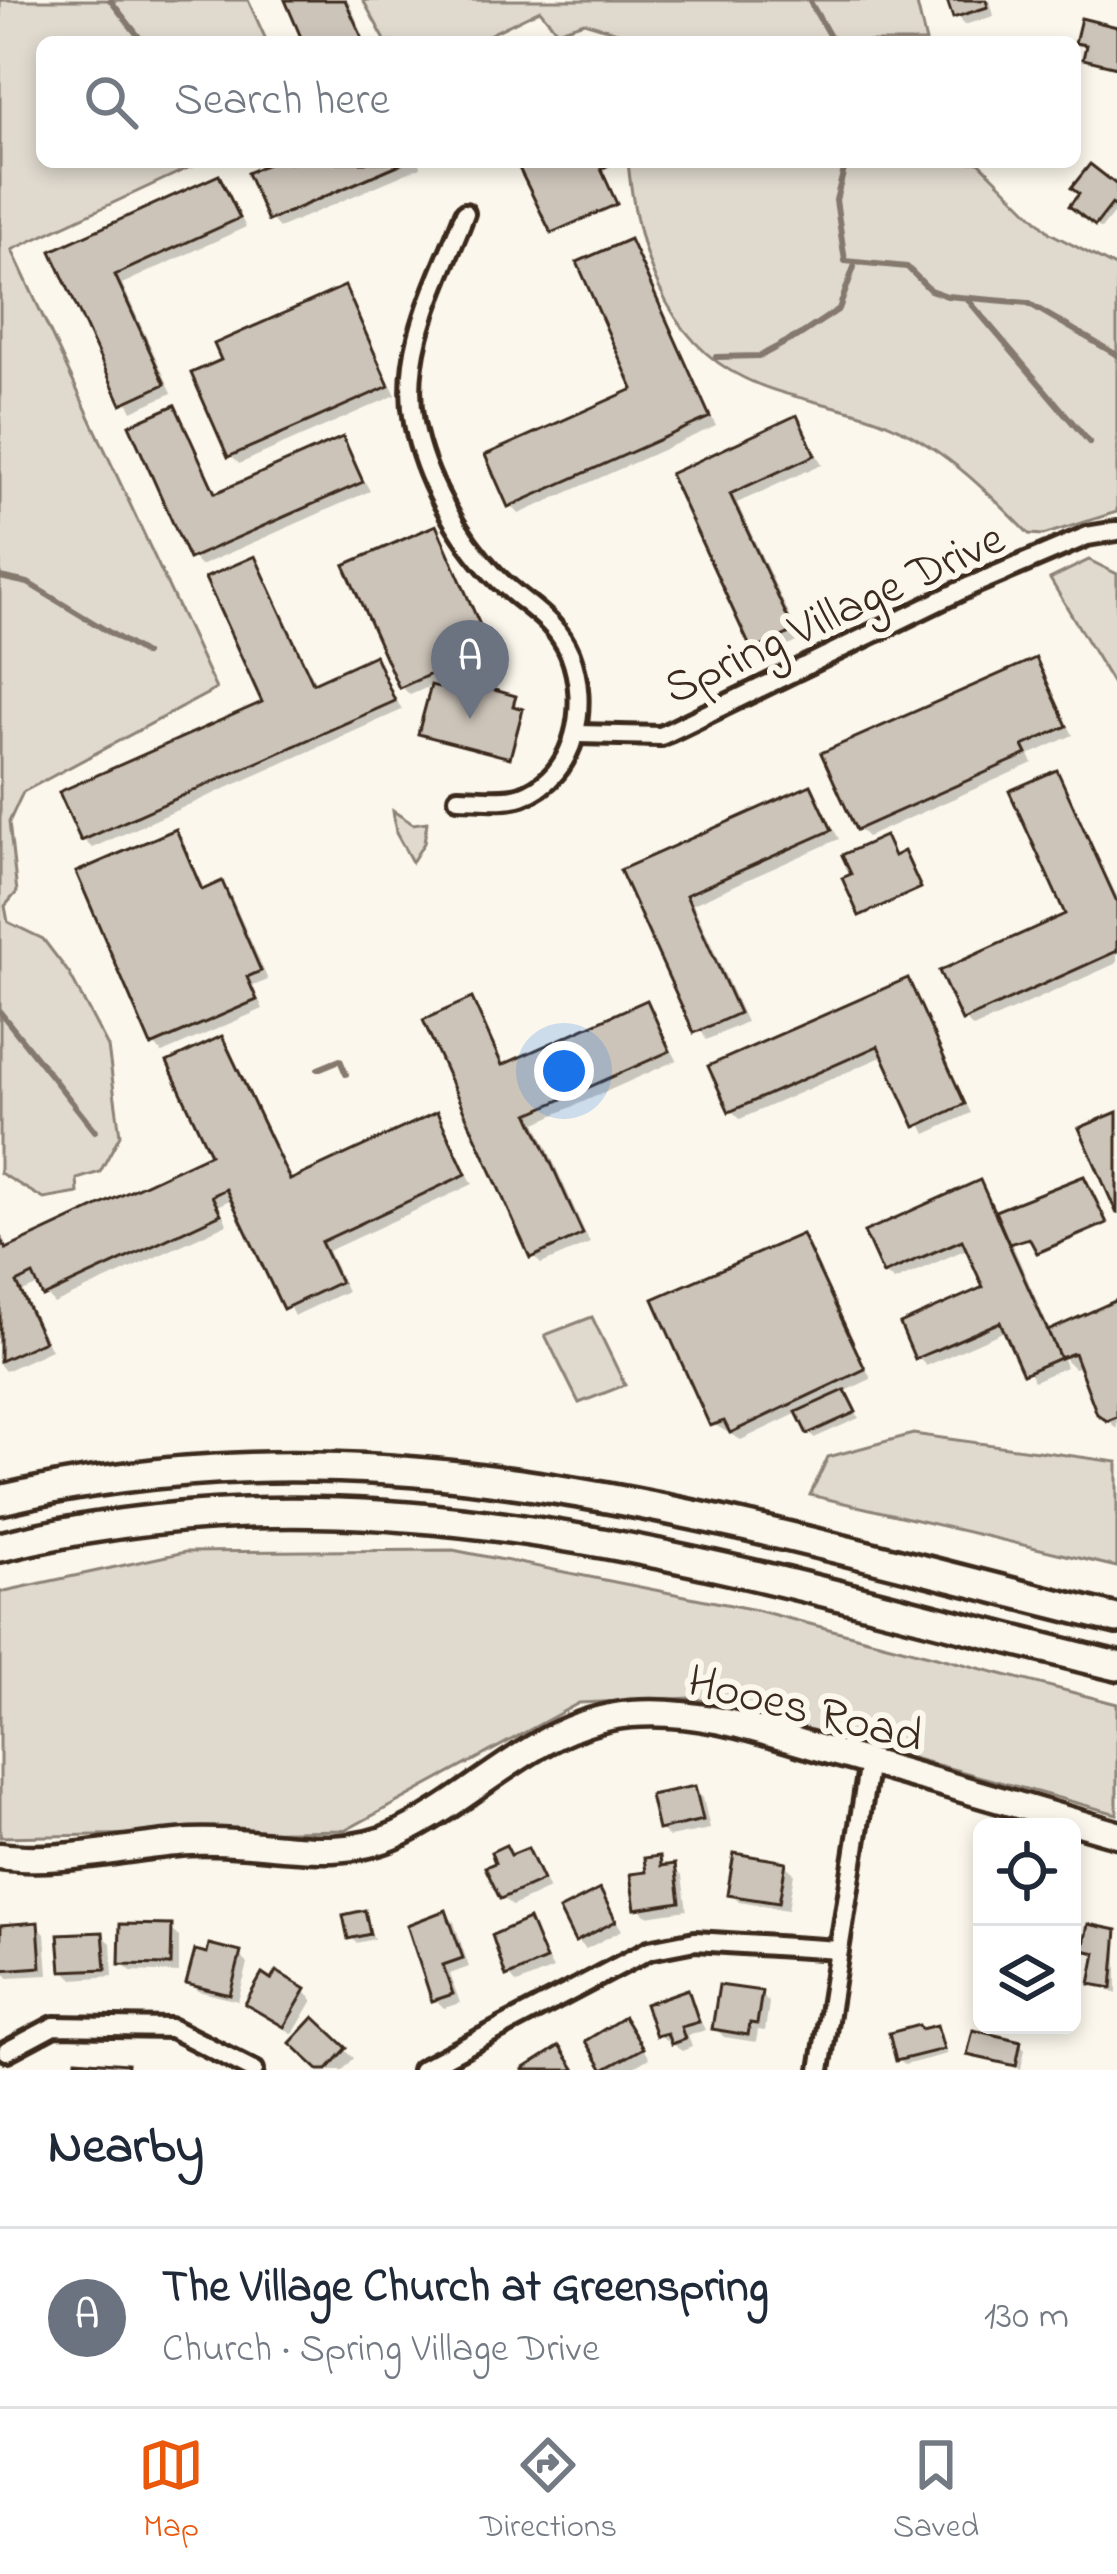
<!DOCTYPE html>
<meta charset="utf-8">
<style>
:root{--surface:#fff;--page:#f6f6f7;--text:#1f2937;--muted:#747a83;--line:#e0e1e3;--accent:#ea580c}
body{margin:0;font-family:"Indie Flower",sans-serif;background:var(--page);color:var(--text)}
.controls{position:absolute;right:36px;bottom:36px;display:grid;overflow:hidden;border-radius:18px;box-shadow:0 6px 18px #0003}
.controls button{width:108px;height:108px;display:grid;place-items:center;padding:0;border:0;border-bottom:3px solid var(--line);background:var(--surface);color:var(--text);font:60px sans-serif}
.you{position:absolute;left:564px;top:1071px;width:42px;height:42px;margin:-30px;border:9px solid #fff;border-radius:50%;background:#1a73e8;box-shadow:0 0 0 18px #1a73e833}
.badge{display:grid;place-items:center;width:78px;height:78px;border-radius:50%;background:var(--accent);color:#fff;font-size:39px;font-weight:700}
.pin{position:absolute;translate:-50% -99px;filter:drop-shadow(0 3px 6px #0008)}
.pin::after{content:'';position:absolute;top:63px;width:42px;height:36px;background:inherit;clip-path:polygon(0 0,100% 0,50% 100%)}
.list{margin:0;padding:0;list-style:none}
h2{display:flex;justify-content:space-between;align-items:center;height:156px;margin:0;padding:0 48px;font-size:51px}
h2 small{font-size:39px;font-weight:400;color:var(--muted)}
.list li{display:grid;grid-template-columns:78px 1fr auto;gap:36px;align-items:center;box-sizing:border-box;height:180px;padding:0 48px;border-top:3px solid var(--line)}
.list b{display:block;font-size:45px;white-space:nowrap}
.list p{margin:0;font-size:39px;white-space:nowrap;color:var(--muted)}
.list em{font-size:39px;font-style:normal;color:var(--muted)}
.icon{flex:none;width:66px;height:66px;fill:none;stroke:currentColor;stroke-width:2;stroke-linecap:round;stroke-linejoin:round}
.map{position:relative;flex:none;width:1117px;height:2070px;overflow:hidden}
.search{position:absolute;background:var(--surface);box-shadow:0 6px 18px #0003;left:36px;right:36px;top:36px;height:132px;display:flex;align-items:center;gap:30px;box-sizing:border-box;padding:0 42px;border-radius:18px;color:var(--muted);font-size:45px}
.sheet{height:336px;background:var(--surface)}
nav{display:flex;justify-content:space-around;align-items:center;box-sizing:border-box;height:168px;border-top:3px solid var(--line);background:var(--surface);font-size:33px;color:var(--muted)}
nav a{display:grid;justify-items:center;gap:6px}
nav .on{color:var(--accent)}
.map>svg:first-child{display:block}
.green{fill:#dfd9ce;stroke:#8d8276;stroke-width:3}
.shadow{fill:#0003}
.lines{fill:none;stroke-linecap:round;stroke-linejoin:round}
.stream{stroke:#85796d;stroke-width:6}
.building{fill:#ccc4b9;stroke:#3b2a1e;stroke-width:3}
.street-casing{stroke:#3b2a1e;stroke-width:26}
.secondary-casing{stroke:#3b2a1e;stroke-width:33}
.primary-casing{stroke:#3b2a1e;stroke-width:36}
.street{stroke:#fbf7ec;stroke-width:16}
.secondary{stroke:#fbf7ec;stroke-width:24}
.primary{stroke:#fbf7ec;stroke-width:27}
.labels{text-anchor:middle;stroke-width:12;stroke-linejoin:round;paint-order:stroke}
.street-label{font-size:48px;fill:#3b2a1e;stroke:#fbf7ec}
</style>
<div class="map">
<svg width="1117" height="2070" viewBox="0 0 1117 2070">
<rect width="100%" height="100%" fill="#fbf7ec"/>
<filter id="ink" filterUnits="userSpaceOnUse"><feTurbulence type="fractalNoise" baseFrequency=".00833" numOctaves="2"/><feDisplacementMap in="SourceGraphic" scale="24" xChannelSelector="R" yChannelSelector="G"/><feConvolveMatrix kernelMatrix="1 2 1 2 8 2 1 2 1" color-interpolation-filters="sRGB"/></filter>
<g filter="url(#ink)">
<g class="green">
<polygon points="0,0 248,0 267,42 42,42 42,162 201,162 12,250 216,689 23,792 9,822 17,892 5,906 8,922 43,939 69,973 108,1047 120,1135 100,1172 77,1179 78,1193 44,1199 0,1173"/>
<polygon points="363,0 916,0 926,42 620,42 617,32 584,22 557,31 540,10 474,42 386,42"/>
<path d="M628,162H979L1050,233L1117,268V512L1043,535L1029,534C989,493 946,450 893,426C846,404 790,401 744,378C663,340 636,244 628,162Z"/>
<polygon points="1089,560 1117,574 1117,691 1050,579"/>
<polygon points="393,811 413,824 427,822 424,843 412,862 396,833"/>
<polygon points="592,1317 625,1385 579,1403 545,1335"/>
<polygon points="913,1434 1117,1462 1117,1567 810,1495 828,1457"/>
<polygon points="453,1550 756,1610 1117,1704 1117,1814 693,1698 579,1703 346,1830 0,1837 0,1592 185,1552"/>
</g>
<g class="shadow">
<polygon points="288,0 348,0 366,42 306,42"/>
<polygon points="951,0 990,0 994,16 964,25"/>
<polygon points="279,162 419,162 421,167 279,228 271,219"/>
<polygon points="519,162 617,162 600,171 617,206 555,233"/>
<polygon points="219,178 246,227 122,284 172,393 132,411 55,253"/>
<polygon points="1117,188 1117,209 1101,229 1078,211"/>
<polygon points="629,242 716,426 519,514 511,505 637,391"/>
<polygon points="344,290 396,395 239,464 231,455 225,362"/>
<polygon points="175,408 218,495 342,440 370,491 200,566 192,557"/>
<polygon points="796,419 822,464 737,503 801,640 763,658 674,476"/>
<polygon points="435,528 497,657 410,695 402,687"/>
<polygon points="254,559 316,684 374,658 402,710 92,848 84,840 265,703"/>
<polygon points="1036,661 1073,735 1029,755 1033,763 867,837 858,828"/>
<polygon points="514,698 514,709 524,713 511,758 423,734"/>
<polygon points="1056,773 1117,896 1117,963 973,1028 965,1019 1069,916"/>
<polygon points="811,788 839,839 693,904 746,1022 706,1040 624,872"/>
<polygon points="175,832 206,892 222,885 230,894 268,980 253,986 263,1009 162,1053 154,1044"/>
<polygon points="905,857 920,890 863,916 895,859"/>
<polygon points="907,982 971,1113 926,1134 886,1055 740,1119 731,1110"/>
<polygon points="471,1002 506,1067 647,1004 677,1060 536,1123 590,1243 541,1264 533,1256"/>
<polygon points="222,1040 293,1182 436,1116 473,1184 328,1251 347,1291 294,1316 234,1198 219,1205 227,1224 54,1304 40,1284 23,1292 51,1350 5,1371 0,1365 0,1232 9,1251 214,1156"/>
<polygon points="1085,1181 1107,1225 1042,1253 1033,1238 1012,1244 1051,1333 1117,1303 1117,1429 1100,1412 1082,1366 1074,1368 1062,1356 1066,1367 1034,1381 1007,1330 926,1366 918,1357 987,1289 969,1248 894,1281 885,1273 980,1184 998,1213"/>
<polygon points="802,1237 871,1379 843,1392 859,1418 814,1438 800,1412 741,1440 713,1424"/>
<polygon points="694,1789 703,1798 710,1829 669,1837 660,1829"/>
<polygon points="506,1848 514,1857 527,1851 549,1889 512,1906 503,1898 499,1864"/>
<polygon points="659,1859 682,1876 687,1910 647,1916 638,1907"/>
<polygon points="785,1865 794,1873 788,1910 739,1902 731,1894"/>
<polygon points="599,1893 622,1930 586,1949 577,1940"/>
<polygon points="364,1914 374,1939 356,1943 351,1937"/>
<polygon points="446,1914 454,1922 469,1967 450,1974 460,2003 444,2008 435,1999"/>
<polygon points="528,1923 553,1969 517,1984 509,1975"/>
<polygon points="37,1926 45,1934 48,1975 8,1977 0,1969 0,1939"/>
<polygon points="170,1928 179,1937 179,1973 131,1971 122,1963"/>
<polygon points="1090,1928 1117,1933 1117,1994 1093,1983 1098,1959 1086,1949"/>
<polygon points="102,1935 111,1943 113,1976 73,1979 64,1970"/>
<polygon points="239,1955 248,1964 238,2001 198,1991 190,1983"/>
<polygon points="304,1991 313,2000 293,2034 248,2004"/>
<polygon points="687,1993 705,2030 688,2036 692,2047 682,2051 659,2035"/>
<polygon points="761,1994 769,2003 765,2031 758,2030 756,2042 724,2037 715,2028"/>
<polygon points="314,2021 354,2058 343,2070 323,2070"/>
<polygon points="624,2021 649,2058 629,2070 607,2070 590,2042"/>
<polygon points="936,2028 947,2054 904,2065 899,2060"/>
<polygon points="1020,2044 1025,2049 1021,2069 971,2054"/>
</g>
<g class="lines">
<g class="stream">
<polyline points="110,0 143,42"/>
<polyline points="809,0 833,42"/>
<polyline points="846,162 836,200 845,261 907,267 930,290 947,296 1028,303 1117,355"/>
<polyline points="969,301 1090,443"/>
<polyline points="716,357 760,356 803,333 839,309 854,267"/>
<polyline points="0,577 28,583 145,654"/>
<polyline points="0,1012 95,1131"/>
<polyline points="318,1069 340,1060 346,1074"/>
</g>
</g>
<g class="building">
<polygon points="285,0 345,0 364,42 303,42"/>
<polygon points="947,0 986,0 988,7 953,18"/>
<polygon points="1081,18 1117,27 1117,67 1083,59 1086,45 1075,43"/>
<polygon points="272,162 405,162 268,221 247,173"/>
<polygon points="516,162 615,162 601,169 617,204 551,233"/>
<polygon points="1090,164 1117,185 1117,208 1112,204 1095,226 1069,206 1079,194 1071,188"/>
<polygon points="219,175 240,218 115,275 165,384 121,404 51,251"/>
<polygon points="630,239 710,417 508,507 485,455 633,389 577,262"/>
<polygon points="345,286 389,386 228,457 191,373 221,360 214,344"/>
<polygon points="175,405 215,493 343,437 363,482 189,559 129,425"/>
<polygon points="797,415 815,455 730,494 794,631 752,651 670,474"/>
<polygon points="436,525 490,648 399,688 344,565"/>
<polygon points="255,556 313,683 375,655 395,701 81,841 59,792 262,702 205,578"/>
<polygon points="1036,658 1067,726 1023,746 1027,754 856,830 821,753"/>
<polygon points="455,679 516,696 513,706 523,709 510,758 418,734 431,685 451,690"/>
<polygon points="1057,770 1117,902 1117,951 962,1021 939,971 1065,914 1009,791"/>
<polygon points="811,785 832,830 686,895 739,1013 694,1033 620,870"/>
<polygon points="176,829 202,890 222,881 261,971 247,977 257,1000 151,1046 76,872"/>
<polygon points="885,836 894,856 904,851 921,888 859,916 842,878 851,874 842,855"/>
<polygon points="908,978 965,1104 915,1127 878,1046 729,1112 708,1066"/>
<polygon points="472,998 502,1065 647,1000 670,1051 529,1114 583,1234 530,1258 423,1020"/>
<polygon points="222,1036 290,1180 437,1112 466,1174 321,1242 340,1282 283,1309 226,1189 212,1196 221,1214 43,1297 33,1275 17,1283 44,1341 0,1361 0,1237 6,1249 210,1154 167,1062"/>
<polygon points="1117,1112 1117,1214 1079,1128"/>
<polygon points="1084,1176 1107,1223 1037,1253 1029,1238 1009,1244 995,1211"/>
<polygon points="980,1180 1060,1358 1023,1374 1000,1322 915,1359 900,1324 983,1287 962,1240 883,1274 864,1232"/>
<polygon points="802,1234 865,1369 730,1433 724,1421 710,1426 653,1299"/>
<polygon points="1117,1300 1117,1417 1107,1421 1097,1414 1074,1353 1060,1358 1048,1331"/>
<polygon points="845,1390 856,1412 807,1434 796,1412"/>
<polygon points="695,1786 703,1820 658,1830 650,1795"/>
<polygon points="506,1845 511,1855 528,1848 543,1880 500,1899 485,1867 495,1863 491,1852"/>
<polygon points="734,1853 786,1862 779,1903 727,1895"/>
<polygon points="660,1856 661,1866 675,1864 680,1902 635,1909 630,1874 646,1872 644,1858"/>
<polygon points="600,1889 616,1921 575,1942 559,1910"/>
<polygon points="365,1910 370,1934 348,1939 343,1915"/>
<polygon points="446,1910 463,1958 443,1965 453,1994 432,2001 407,1925"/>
<polygon points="529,1919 546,1960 506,1977 492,1935"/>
<polygon points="38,1922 41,1967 0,1970 1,1925"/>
<polygon points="120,1924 172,1925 171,1965 119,1964"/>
<polygon points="1088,1924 1117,1930 1112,1988 1090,1984 1096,1953 1083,1950"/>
<polygon points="103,1932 106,1969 61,1971 58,1934"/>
<polygon points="209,1944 241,1952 230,1995 186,1984 195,1950 207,1953"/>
<polygon points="276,1971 306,1989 284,2027 245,2004 262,1974 271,1980"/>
<polygon points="719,1985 762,1991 757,2024 750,2023 748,2035 712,2029"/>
<polygon points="688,1989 699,2022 681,2027 685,2039 671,2044 667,2033 656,2036 645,2004"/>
<polygon points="314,2017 347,2048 327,2070 319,2070 290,2043"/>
<polygon points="624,2017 643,2048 603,2070 585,2041"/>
<polygon points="919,2025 921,2029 937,2025 944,2049 896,2061 889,2033"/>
<polygon points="973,2030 1021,2041 1016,2066 967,2055"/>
<polygon points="559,2046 575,2070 523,2070 523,2069"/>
<polygon points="76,2060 128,2064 127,2070 75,2070"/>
</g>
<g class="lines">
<g class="street-casing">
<g id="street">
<polyline points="578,734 661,736 970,586 1087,536 1117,531"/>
<path d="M458,798C477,798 505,802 522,796C578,775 589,703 570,654C555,617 521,603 495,576C457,537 424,476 414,423C400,347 439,282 465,213"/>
<polyline points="7,2051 54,2026 171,2028 254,2070"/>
<polyline points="421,2070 649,1950 695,1941 839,1950"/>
<polyline points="820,2070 869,1762"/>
</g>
</g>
<g class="secondary-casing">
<path id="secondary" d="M0,1856C62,1865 128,1845 191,1842C261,1838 332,1865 398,1834C479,1797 537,1722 631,1714C701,1708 770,1734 836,1753C930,1779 1023,1807 1117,1834"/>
</g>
<g class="primary-casing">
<g id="primary">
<path d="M0,1500C390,1408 741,1527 1117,1619"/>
<path d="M0,1547C388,1451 743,1575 1117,1666"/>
</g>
</g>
<use href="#street" class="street"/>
<use href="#secondary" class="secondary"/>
<use href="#primary" class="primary"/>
</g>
</g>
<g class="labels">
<g class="street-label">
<text transform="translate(833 611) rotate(-25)" y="17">Spring Village Drive</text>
<text transform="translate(806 1706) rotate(14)" y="17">Hooes Road</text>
</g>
</g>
</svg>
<div class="controls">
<button><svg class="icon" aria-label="locate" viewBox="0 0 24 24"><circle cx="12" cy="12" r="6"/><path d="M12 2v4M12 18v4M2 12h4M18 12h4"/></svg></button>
<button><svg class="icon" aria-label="layers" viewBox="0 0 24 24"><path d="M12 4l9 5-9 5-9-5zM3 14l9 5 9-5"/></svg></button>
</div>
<div class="you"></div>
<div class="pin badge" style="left:470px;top:719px;background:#6b7280">A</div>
<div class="search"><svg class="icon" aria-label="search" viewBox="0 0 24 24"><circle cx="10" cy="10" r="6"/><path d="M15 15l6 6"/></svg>Search here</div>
</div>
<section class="sheet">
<h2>Nearby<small></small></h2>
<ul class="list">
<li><span class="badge" style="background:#6b7280">A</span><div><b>The Village Church at Greenspring</b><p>Church · Spring Village Drive</p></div><em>130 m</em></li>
</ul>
</section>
<nav>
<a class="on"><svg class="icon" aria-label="map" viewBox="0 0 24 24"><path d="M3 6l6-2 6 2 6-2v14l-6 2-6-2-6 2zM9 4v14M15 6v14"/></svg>Map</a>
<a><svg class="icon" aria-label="directions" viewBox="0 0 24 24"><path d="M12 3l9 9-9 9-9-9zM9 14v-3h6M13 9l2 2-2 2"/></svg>Directions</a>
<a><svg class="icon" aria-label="saved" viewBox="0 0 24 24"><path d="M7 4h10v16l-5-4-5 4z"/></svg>Saved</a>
</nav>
